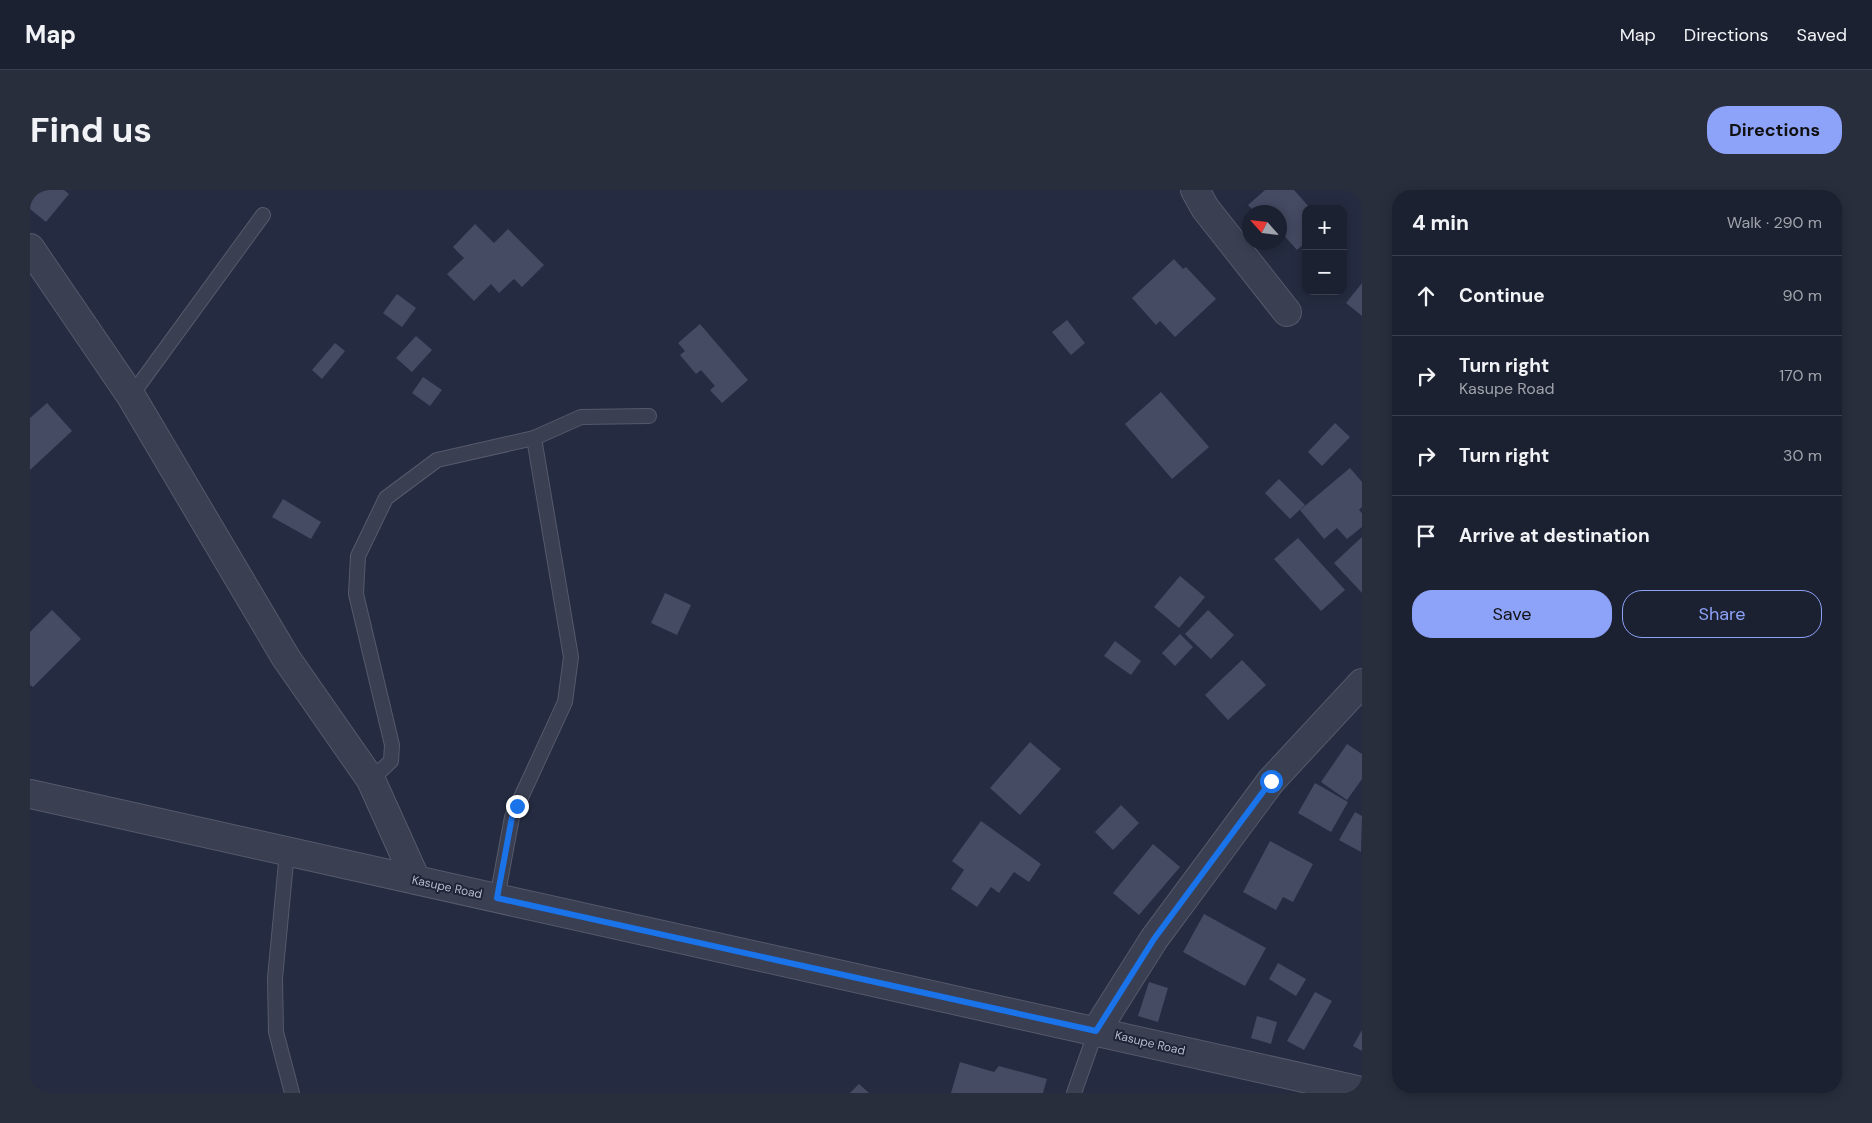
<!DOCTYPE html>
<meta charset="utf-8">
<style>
:root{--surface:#1c2131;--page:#292e3d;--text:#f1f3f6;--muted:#a0a3ab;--line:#3a3e4d;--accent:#8da2f9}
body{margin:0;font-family:"DM Sans",sans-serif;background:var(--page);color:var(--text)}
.controls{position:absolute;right:15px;top:15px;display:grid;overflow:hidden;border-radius:10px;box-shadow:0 2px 12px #0003}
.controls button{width:45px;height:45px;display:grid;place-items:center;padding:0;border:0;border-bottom:1px solid var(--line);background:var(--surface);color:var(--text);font:25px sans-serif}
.compass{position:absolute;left:1212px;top:15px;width:45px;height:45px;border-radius:50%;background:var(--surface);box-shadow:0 2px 12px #0003;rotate:297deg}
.stop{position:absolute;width:15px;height:15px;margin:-11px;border:4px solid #1a73e8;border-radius:50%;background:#fff}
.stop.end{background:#1a73e8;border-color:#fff;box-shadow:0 1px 5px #0008}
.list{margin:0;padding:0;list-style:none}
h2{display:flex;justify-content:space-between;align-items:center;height:65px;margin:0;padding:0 20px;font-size:21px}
h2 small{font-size:16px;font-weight:400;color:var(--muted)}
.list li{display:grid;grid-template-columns:32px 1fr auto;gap:15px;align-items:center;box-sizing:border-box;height:80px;padding:0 20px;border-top:1px solid var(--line)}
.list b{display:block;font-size:19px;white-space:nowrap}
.list p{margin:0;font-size:16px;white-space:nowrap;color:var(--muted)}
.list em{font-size:16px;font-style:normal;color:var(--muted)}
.actions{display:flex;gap:10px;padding:15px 20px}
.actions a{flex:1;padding:11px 0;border:1px solid var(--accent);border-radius:20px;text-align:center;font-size:18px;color:var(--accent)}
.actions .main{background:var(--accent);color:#111}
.icon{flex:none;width:28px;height:28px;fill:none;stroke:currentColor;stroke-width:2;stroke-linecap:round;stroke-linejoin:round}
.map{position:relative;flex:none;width:1332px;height:903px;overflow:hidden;border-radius:20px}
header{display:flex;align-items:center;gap:30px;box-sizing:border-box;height:70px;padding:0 25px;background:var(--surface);border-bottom:1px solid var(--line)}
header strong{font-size:24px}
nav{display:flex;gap:28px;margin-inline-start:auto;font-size:18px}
.intro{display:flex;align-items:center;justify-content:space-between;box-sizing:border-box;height:120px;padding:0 30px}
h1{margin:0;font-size:35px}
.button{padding:12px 22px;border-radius:20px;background:var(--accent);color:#111;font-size:18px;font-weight:700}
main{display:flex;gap:30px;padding:0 30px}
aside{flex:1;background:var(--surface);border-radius:20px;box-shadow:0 2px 12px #0003}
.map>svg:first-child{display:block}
.building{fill:#444b63}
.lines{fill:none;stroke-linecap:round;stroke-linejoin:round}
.service-casing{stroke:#555a6b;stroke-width:16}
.minor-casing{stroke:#555a6b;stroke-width:30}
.tertiary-casing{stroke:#555a6b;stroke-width:30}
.service{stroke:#3a3f51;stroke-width:14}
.minor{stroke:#3a3f51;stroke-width:28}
.tertiary{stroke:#3a3f51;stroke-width:28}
.route{stroke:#1a73e8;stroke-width:6}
.labels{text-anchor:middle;stroke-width:4;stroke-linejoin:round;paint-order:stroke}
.street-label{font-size:12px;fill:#b7bacb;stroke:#1e2436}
</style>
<header>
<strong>Map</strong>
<nav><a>Map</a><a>Directions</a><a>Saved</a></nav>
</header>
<div class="intro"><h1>Find us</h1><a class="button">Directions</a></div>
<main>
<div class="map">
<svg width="1332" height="903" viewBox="0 0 1332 903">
<rect width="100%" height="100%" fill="#252c41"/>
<g class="building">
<polygon points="4,0 34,0 39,4 16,32 0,19 0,4"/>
<polygon points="1235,0 1264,0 1281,19 1276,19 1276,52 1267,60 1250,41 1250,22 1225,22 1218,15"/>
<polygon points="445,34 464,53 478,39 514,75 492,97 484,89 469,103 461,94 444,111 417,84 434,68 423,57"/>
<polygon points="1144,69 1153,79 1156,77 1186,109 1145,147 1130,131 1126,135 1102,108"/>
<polygon points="1332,93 1332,126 1316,113"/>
<polygon points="367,104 386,118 372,137 353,123"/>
<polygon points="1037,130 1055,153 1041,165 1022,142"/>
<polygon points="670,134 718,190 692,213 680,200 685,196 671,180 666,184 650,165 655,161 648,153"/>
<polygon points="386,146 402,160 382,182 366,168"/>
<polygon points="305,153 315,161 292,189 282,180"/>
<polygon points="393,187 412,200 400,216 382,203"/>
<polygon points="1131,202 1179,257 1142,289 1095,234"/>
<polygon points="17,213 42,241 0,280 0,228"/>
<polygon points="1305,233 1320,247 1292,276 1278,262"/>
<polygon points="1320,278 1332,292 1332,317 1329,320 1332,323 1332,337 1317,349 1307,338 1294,349 1270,320"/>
<polygon points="1249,289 1275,315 1260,329 1235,303"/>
<polygon points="253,309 291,332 281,349 242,327"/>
<polygon points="1332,347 1332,403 1304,373"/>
<polygon points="1268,348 1315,400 1291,421 1244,369"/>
<polygon points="1150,386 1175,407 1149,438 1124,417"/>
<polygon points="635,403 661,415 647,445 621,433"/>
<polygon points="22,420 51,449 3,497 0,495 0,442"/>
<polygon points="1178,420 1204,445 1181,469 1155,444"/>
<polygon points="1150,444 1163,457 1145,476 1132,463"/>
<polygon points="1085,451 1111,471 1101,485 1074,466"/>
<polygon points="1212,470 1236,495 1198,530 1175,505"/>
<polygon points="1000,552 1031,579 990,625 960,598"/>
<polygon points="1317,554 1332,564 1332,589 1317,610 1291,592"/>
<polygon points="1285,593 1318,612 1301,642 1268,623"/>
<polygon points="1091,615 1109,633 1083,660 1065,642"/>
<polygon points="1325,622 1332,626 1331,662 1309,650"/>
<polygon points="951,631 1011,674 999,692 984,682 969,703 961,697 947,717 921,699 934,680 922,671"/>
<polygon points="1240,651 1283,674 1263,712 1253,707 1246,720 1213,702"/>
<polygon points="1123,654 1150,677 1109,725 1083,703"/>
<polygon points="1174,724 1236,758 1215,796 1153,762"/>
<polygon points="1248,773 1276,789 1266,806 1239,789"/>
<polygon points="1119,792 1138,798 1128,832 1108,826"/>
<polygon points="1285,802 1302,811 1274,860 1257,851"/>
<polygon points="1227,826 1247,832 1241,854 1221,848"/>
<polygon points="1332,840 1332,861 1323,856"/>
<polygon points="930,872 964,882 969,876 1017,889 1013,903 921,903"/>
<polygon points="829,894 839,903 820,903"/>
</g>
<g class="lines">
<g class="service-casing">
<g id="service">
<polyline points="101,206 233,25"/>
<polyline points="341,590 361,571 362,555 326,404 328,366 356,308 407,270 504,248"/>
<polyline points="257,662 245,788 246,842 262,903"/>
<polyline points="467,708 482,627 535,512 541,467 504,248 551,227 619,226"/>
<polyline points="1044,903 1066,841"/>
</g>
</g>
<g class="minor-casing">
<g id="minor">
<polyline points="1165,0 1175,18 1257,122"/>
<polyline points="0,58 101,206 256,468 341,590 386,690"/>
<polyline points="1066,841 1124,749 1241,591 1332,493"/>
</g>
</g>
<g class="tertiary-casing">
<polyline id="tertiary" points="0,604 1332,901"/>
</g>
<use href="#service" class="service"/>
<use href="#minor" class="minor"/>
<use href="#tertiary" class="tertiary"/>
</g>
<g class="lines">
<polyline class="route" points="487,616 482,627 467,708 1066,841 1124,749 1241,591"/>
</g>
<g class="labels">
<g class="street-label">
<text transform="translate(417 697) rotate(12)" y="4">Kasupe Road</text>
<text transform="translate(1120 853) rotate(13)" y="4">Kasupe Road</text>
</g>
</g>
</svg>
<div class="controls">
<button>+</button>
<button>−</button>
</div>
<svg class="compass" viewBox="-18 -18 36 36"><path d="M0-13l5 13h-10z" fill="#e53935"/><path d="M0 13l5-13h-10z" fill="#a0a3ab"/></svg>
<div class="stop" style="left:1241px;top:591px"></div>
<div class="stop end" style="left:487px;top:616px"></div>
</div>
<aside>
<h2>4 min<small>Walk · 290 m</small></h2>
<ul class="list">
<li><svg class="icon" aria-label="ahead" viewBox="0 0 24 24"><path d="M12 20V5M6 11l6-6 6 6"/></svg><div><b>Continue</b></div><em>90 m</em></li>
<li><svg class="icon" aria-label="right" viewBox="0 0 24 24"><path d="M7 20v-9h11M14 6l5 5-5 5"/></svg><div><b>Turn right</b><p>Kasupe Road</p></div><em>170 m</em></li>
<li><svg class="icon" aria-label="right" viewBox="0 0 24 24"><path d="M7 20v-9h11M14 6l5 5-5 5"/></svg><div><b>Turn right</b></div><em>30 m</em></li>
<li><svg class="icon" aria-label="arrive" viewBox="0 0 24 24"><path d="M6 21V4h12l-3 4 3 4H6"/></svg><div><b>Arrive at destination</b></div></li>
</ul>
<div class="actions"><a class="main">Save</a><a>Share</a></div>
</aside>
</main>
